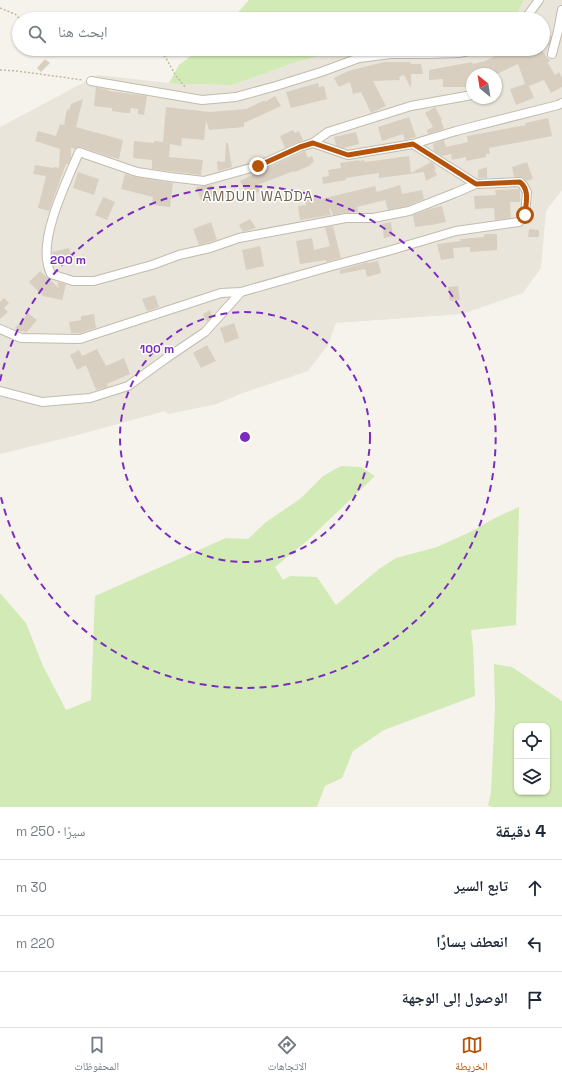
<!DOCTYPE html>
<html lang="ar">
<meta charset="utf-8">
<style>
:root{--surface:#fff;--page:#f2f2f3;--text:#1f2937;--muted:#747a83;--line:#e0e1e3;--accent:#b45309}
body{margin:0;font-family:"Space Grotesk","Noto Naskh Arabic",sans-serif;background:var(--page);color:var(--text);direction:rtl}
.controls{position:absolute;right:12px;bottom:12px;display:grid;overflow:hidden;border-radius:8px;box-shadow:0 1px 3px #0004}
.controls button{width:36px;height:36px;display:grid;place-items:center;padding:0;border:0;border-bottom:1px solid var(--line);background:var(--surface);color:var(--text);font:20px sans-serif}
.compass{position:absolute;left:466px;top:68px;width:36px;height:36px;border-radius:50%;background:var(--surface);box-shadow:0 1px 3px #0004;rotate:330deg}
.stop{position:absolute;width:12px;height:12px;margin:-9px;border:3px solid #b45309;border-radius:50%;background:#fff}
.stop.end{background:#b45309;border-color:#fff;box-shadow:0 1px 4px #0008}
.list{margin:0;padding:0;list-style:none}
h2{display:flex;justify-content:space-between;align-items:center;height:52px;margin:0;padding:0 16px;font-size:17px}
h2 small{font-size:13px;font-weight:400;color:var(--muted)}
.list li{display:grid;grid-template-columns:26px 1fr auto;gap:12px;align-items:center;box-sizing:border-box;height:56px;padding:0 16px;border-top:1px solid var(--line)}
.list b{display:block;font-size:15px;white-space:nowrap}
.list em{font-size:13px;font-style:normal;color:var(--muted)}
.icon{flex:none;width:22px;height:22px;fill:none;stroke:currentColor;stroke-width:2;stroke-linecap:round;stroke-linejoin:round}
.map{position:relative;flex:none;width:562px;height:807px;overflow:hidden;direction:ltr}
.search{position:absolute;background:var(--surface);box-shadow:0 1px 3px #0004;left:12px;right:12px;top:12px;height:44px;display:flex;align-items:center;gap:10px;box-sizing:border-box;padding:0 14px;border-radius:22px;color:var(--muted);font-size:15px}
.sheet{height:220px;background:var(--surface)}
nav{display:flex;justify-content:space-around;align-items:center;box-sizing:border-box;height:56px;border-top:1px solid var(--line);background:var(--surface);font-size:11px;color:var(--muted)}
nav a{display:grid;justify-items:center;gap:2px}
nav .on{color:var(--accent)}
.map>svg:first-child{display:block}
.residential{fill:#eae5da;fill-rule:evenodd}
.green{fill:#d2eab5;fill-rule:evenodd}
.building{fill:#d8cfc1}
.lines{fill:none;stroke-linecap:round;stroke-linejoin:round}
.minor-casing{stroke:#c2bbae;stroke-width:10}
.path{stroke:#c4b79f;stroke-width:1.5;stroke-dasharray:2 2;stroke-linecap:butt}
.minor{stroke:#fff;stroke-width:8}
.route{stroke:#b45309;stroke-width:5}
.ring{fill:none;stroke:#7b2cbf;stroke-width:2;stroke-dasharray:7 5}
.labels{text-anchor:middle;stroke-width:3;stroke-linejoin:round;paint-order:stroke}
.neighbourhood-label{font-size:14px;letter-spacing:1px;fill:#6e6250;stroke:#fff}
.centre{fill:#7b2cbf;stroke:#fff;stroke-width:2}
.ring-label{font-size:12px;text-anchor:middle;font-weight:bold;fill:#7b2cbf;stroke:#fff;stroke-width:3;stroke-linejoin:round;paint-order:stroke}
</style>
<div class="map">
<svg width="562" height="807" viewBox="0 0 562 807">
<rect width="100%" height="100%" fill="#f6f3ec"/>
<path class="residential" d="M524,0H562V190L546,211L541,268L523,293L462,314L336,323L328,345L308,371L240,394L217,404L168,414L165,411L74,436L0,454V127L98,75L178,84L232,85L291,64L341,49H543V19H496L518,12ZM472,74H496V98H472Z"/>
<g class="green">
<polygon points="249,0 524,0 518,12 496,19 232,19"/>
<polygon points="200,49 341,49 291,64 232,85 178,84 169,83 179,65"/>
<polygon points="341,466 361,467 375,476 308,540 275,567 283,580 290,576 317,577 336,605 379,569 396,558 437,547 470,532 495,518 519,507 516,625 471,630 473,646 475,696 384,730 353,751 342,778 325,786 317,807 0,807 0,593 26,623 43,666 66,710 91,700 95,596 226,538 248,539 266,522 300,499 323,476"/>
<path d="M494,664L512,667L562,701V807H491L488,805L491,793L495,709ZM517,726H547V792H517Z"/>
</g>
<g class="building">
<polygon points="543,28 551,36 549,44 543,50"/>
<polygon points="508,49 541,49 550,61 548,63 555,75 559,72 562,78 562,87 551,93 544,80 529,86 534,98 516,105 510,89 525,84 518,64 497,74 472,74 472,86 465,87 443,87 443,79 429,80 429,70 472,62 473,64 485,61"/>
<polygon points="45,59 50,63 41,72 37,68"/>
<polygon points="384,62 410,62 411,64 421,64 423,74 411,74 411,88 404,75 399,77 400,80 373,81 386,106 371,113 361,92 353,94 350,82 339,87 334,78 348,71"/>
<polygon points="318,83 319,87 324,86 327,99 291,108 286,92"/>
<polygon points="96,87 109,90 109,91 147,96 144,115 138,114 138,109 131,108 130,113 126,113 112,111 112,108 94,106"/>
<polygon points="275,96 281,106 244,123 244,127 209,130 206,120 204,140 182,138 181,146 170,144 169,157 203,160 201,175 152,169 152,160 133,158 134,141 154,143 154,141 163,142 166,107 210,112 246,109 265,100 265,102"/>
<polygon points="83,99 76,127 123,140 119,159 108,156 81,147 78,147 75,149 71,148 71,158 68,164 66,164 49,211 38,208 46,176 33,174 35,165 54,168 55,167 59,168 60,149 35,141 38,131 56,136 60,124 64,125 67,109 69,110 71,104"/>
<polygon points="435,107 442,120 441,121 444,129 428,134 427,130 433,127 425,113"/>
<polygon points="409,117 416,137 405,140 403,134 382,141 378,127"/>
<polygon points="548,118 552,136 489,148 490,154 486,154 486,157 466,161 466,157 452,160 451,154 442,156 434,151 433,144 444,140 446,147 468,142 467,136 526,125 525,123"/>
<polygon points="293,130 295,133 299,131 303,140 285,148 280,136"/>
<polygon points="356,132 359,144 343,148 336,145 334,137"/>
<polygon points="226,143 228,143 232,167 218,171 217,161 225,162"/>
<polygon points="305,151 308,158 312,156 314,162 310,164 311,165 295,172 294,171 257,185 260,191 248,197 240,181 254,174 253,173 260,171"/>
<polygon points="409,156 411,173 431,162 433,163 436,169 434,170 437,175 426,181 424,172 379,178 379,173 346,178 346,180 323,184 322,177 329,176 328,170 341,168 340,163 359,160 359,161 364,160 365,162"/>
<polygon points="527,162 533,179 527,181 522,177 514,177 512,167"/>
<polygon points="487,167 487,178 478,178 478,170"/>
<polygon points="78,172 99,179 94,195 73,188"/>
<polygon points="125,174 136,177 173,183 170,207 152,205 153,197 121,189"/>
<polygon points="212,185 217,197 202,203 196,187"/>
<polygon points="400,185 402,194 422,190 424,199 407,206 388,210 385,200 357,207 358,212 345,213 333,215 330,208 329,209 331,215 300,220 298,206 306,205 305,200 321,197 321,199 375,186 377,192"/>
<polygon points="519,189 520,191 520,202 510,202 511,218 495,220 494,208 475,209 474,196 496,195 495,190"/>
<polygon points="103,197 115,202 107,220 95,215"/>
<polygon points="442,206 446,222 431,225 415,227 413,215 430,209"/>
<polygon points="250,219 256,228 243,232 239,225"/>
<polygon points="211,222 217,240 199,245 193,229"/>
<polygon points="391,222 393,236 384,238 382,224"/>
<polygon points="333,226 341,258 326,262 326,260 300,264 296,241 312,238 314,250 330,246 325,227"/>
<polygon points="529,229 539,230 539,237 528,237"/>
<polygon points="484,234 497,234 497,250 470,252 470,247 453,248 454,258 441,260 437,244 461,241 460,239 484,237"/>
<polygon points="260,246 264,266 246,270 242,250"/>
<polygon points="69,248 73,261 54,266 52,252"/>
<polygon points="378,261 381,273 367,277 365,269 340,274 340,270 368,262 368,263"/>
<polygon points="40,271 59,288 57,282 66,284 62,301 62,300 43,296 29,282"/>
<polygon points="458,286 460,300 450,301 448,287"/>
<polygon points="155,295 159,307 147,311 142,299"/>
<polygon points="4,298 9,303 4,308 8,312 0,319 0,302"/>
<polygon points="210,310 212,316 207,322 203,314"/>
<polygon points="28,313 37,320 26,333 23,331 22,332 15,328"/>
<polygon points="94,314 96,328 80,333 71,333 69,322 81,320 81,316"/>
<polygon points="234,323 239,338 225,343 220,328"/>
<polygon points="207,345 216,361 201,368 193,353"/>
<polygon points="97,349 106,366 124,358 130,374 107,384 108,387 96,390 86,365 77,370 70,355 79,350 82,356"/>
</g>
<g class="lines">
<g class="minor-casing">
<g id="minor">
<polyline points="525,19 539,0"/>
<polyline points="552,54 558,31 562,10"/>
<polyline points="91,81 202,100 236,97 276,86 321,72 359,58 391,54 430,54 459,53 478,49"/>
<path d="M472,95L411,106L328,132L313,143L300,147L258,166L204,181L170,177L137,172L79,152C67,181 40,235 48,265C48,268 50,271 51,274L73,281H94L152,265L179,255L210,248L239,238L346,218H373L409,211L455,193L476,184"/>
<polyline points="313,143 348,155 413,144 456,131 558,105 562,103"/>
<polyline points="0,329 21,338 80,339 221,293 241,292 332,266 388,251 456,231 519,222 525,215 527,192 523,185 520,182 476,184 413,144"/>
<polyline points="0,391 42,402 90,398 128,386 168,357 205,332 241,292"/>
</g>
</g>
<g class="path">
<polyline points="0,8 15,14 20,19"/>
<polyline points="159,49 166,58 176,76 186,88"/>
<polyline points="0,70 17,71 83,80"/>
</g>
<use href="#minor" class="minor"/>
</g>
<g class="lines">
<path class="route" d="M258,166L300,147L313,143L348,155L413,144L476,184L520,182C530,190 526,203 525,215"/>
</g>
<g class="ring">
<circle cx="245" cy="437" r="125"/>
<path d="M0 381A251 251 0 1 1 0 493"/>
</g>
<g class="labels">
<g class="neighbourhood-label">
<text x="258" y="201">AMDUN WADDA</text>
</g>
</g>
<circle cx="245" cy="437" r="6" class="centre"/>
<g class="ring-label">
<text x="68" y="264">200 m</text>
<text x="157" y="353">100 m</text>
</g>
</svg>
<div class="controls">
<button><svg class="icon" aria-label="locate" viewBox="0 0 24 24"><circle cx="12" cy="12" r="6"/><path d="M12 2v4M12 18v4M2 12h4M18 12h4"/></svg></button>
<button><svg class="icon" aria-label="layers" viewBox="0 0 24 24"><path d="M12 4l9 5-9 5-9-5zM3 14l9 5 9-5"/></svg></button>
</div>
<svg class="compass" viewBox="-18 -18 36 36"><path d="M0-13l5 13h-10z" fill="#e53935"/><path d="M0 13l5-13h-10z" fill="#747a83"/></svg>
<div class="stop" style="left:525px;top:215px"></div>
<div class="stop end" style="left:258px;top:166px"></div>
<div class="search"><svg class="icon" aria-label="search" viewBox="0 0 24 24"><circle cx="10" cy="10" r="6"/><path d="M15 15l6 6"/></svg>ابحث هنا</div>
</div>
<section class="sheet">
<h2>4 دقيقة<small>سيرًا · 250 m</small></h2>
<ul class="list">
<li><svg class="icon" aria-label="ahead" viewBox="0 0 24 24"><path d="M12 20V5M6 11l6-6 6 6"/></svg><div><b>تابع السير</b></div><em>30 m</em></li>
<li><svg class="icon" aria-label="left" viewBox="0 0 24 24"><path d="M17 20v-9H6M10 6l-5 5 5 5"/></svg><div><b>انعطف يسارًا</b></div><em>220 m</em></li>
<li><svg class="icon" aria-label="arrive" viewBox="0 0 24 24"><path d="M6 21V4h12l-3 4 3 4H6"/></svg><div><b>الوصول إلى الوجهة</b></div></li>
</ul>
</section>
<nav>
<a class="on"><svg class="icon" aria-label="map" viewBox="0 0 24 24"><path d="M3 6l6-2 6 2 6-2v14l-6 2-6-2-6 2zM9 4v14M15 6v14"/></svg>الخريطة</a>
<a><svg class="icon" aria-label="directions" viewBox="0 0 24 24"><path d="M12 3l9 9-9 9-9-9zM9 14v-3h6M13 9l2 2-2 2"/></svg>الاتجاهات</a>
<a><svg class="icon" aria-label="saved" viewBox="0 0 24 24"><path d="M7 4h10v16l-5-4-5 4z"/></svg>المحفوظات</a>
</nav>
